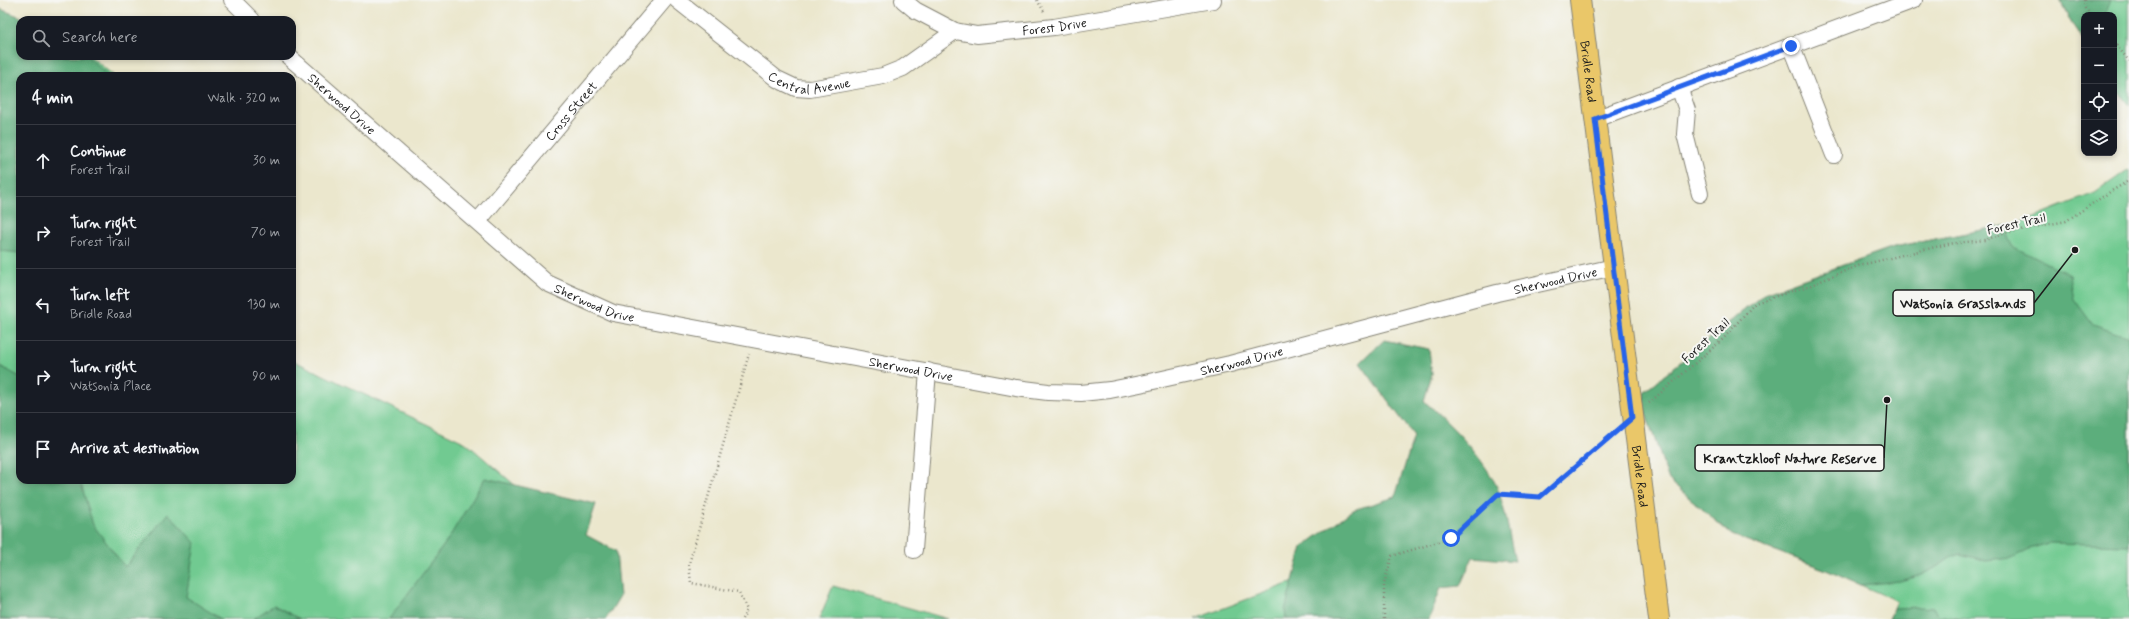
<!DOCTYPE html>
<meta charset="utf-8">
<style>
:root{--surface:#171b24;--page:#20242c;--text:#f1f3f6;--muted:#9ea1a6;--line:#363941}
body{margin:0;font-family:Mynerve,sans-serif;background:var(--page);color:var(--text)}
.controls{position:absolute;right:12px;top:12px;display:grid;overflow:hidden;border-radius:8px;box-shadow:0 2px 6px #0003}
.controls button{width:36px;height:36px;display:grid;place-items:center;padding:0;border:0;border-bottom:1px solid var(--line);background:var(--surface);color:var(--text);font:20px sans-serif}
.stop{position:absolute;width:12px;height:12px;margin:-9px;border:3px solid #2563eb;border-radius:50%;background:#fff}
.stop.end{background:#2563eb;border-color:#fff;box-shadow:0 1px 4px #0008}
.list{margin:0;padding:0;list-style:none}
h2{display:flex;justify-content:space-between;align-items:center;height:52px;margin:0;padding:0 16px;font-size:17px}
h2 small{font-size:13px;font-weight:400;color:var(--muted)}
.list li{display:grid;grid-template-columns:26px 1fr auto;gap:12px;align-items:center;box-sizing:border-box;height:72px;padding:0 16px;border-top:1px solid var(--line)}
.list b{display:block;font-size:15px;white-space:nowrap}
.list p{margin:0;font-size:13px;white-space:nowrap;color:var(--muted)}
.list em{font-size:13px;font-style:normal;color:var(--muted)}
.icon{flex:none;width:22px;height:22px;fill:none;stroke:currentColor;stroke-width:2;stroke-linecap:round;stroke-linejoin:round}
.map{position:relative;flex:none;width:2129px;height:619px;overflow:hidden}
.search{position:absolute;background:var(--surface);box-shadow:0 2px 6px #0003;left:16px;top:16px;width:280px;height:44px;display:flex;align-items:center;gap:10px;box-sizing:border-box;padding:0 14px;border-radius:12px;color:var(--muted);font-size:15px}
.panel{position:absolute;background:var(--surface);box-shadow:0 2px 6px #0003;left:16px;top:72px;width:280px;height:412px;border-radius:12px}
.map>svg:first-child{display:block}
.green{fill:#71ca91;stroke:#467356}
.forest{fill:#5cae7b;stroke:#3c654c}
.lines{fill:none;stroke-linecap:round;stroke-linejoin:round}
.minor-casing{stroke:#848274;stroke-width:18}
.major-casing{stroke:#848274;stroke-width:22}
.path{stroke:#848274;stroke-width:2.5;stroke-dasharray:1 3;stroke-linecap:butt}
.minor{stroke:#fff;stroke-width:16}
.major{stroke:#eac769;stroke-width:20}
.route{stroke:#2563eb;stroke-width:5}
.labels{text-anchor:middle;stroke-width:4;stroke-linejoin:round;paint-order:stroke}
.street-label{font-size:13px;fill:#1c1c1c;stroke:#f6f6f2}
.leader{fill:none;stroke:#1c1c1c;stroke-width:1.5}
.callout-dot{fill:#1c1c1c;stroke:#f6f6f2;stroke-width:1.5}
.callout{fill:#f6f6f2;stroke:#1c1c1c;stroke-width:1.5}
.callout-label{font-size:14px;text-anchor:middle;font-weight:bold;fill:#1c1c1c}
</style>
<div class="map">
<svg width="2129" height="619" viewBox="0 0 2129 619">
<rect width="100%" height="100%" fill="#f6f6f2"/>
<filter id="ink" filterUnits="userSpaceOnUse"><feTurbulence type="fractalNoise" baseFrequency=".025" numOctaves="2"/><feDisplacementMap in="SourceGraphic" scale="8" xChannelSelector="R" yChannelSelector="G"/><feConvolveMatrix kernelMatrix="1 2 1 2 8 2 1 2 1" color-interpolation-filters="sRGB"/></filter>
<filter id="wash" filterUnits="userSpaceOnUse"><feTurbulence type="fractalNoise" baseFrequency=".012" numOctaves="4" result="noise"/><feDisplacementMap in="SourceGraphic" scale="16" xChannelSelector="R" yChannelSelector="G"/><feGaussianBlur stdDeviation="0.9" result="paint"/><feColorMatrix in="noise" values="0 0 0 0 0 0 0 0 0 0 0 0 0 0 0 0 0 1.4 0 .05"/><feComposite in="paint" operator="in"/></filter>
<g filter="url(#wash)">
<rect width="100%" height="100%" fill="#ebe7cd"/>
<g class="green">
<polygon points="2060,0 2129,0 2129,106 2114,85 2114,15 2084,15 2084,41 2072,24"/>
<polygon points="0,15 20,56 90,56 114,76 20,76 20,480 292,480 292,360 466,443 603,561 584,619 0,619"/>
<polygon points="2129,169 2129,619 1889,619 1897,601 1824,569 1732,535 1669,480 1644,408 1644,392 1765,293 1894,247 2019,223 2095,193"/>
<polygon points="1293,582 1416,619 1195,619"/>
<polygon points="833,586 948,619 819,619"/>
</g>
<g class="forest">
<polygon points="2060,0 2111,0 2105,15 2084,15 2084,41 2072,24"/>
<polygon points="0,9 29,20 20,20 20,56 87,56 108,76 20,76 20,253 0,251"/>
<polygon points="2003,226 2012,246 2070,275 2074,299 2093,325 2129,337 2129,545 2049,543 2029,549 2012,558 1986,561 1961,554 1950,558 1939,566 1921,575 1900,581 1860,585 1824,569 1732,535 1669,480 1644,408 1644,392 1765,293 1894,247"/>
<path d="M1384,340L1429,349L1432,374L1424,401C1450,424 1477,450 1494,481C1504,499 1510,540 1515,561L1473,557L1460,586L1441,588L1429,619H1286L1285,610L1302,547L1353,510L1395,497L1414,436L1360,363Z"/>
<polygon points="0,366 20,377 20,480 80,480 93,525 125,567 168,513 195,543 186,597 221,619 0,619"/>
<polygon points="485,478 596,504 586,535 616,551 620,596 606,619 389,619 447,541"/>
<polygon points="274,605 300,619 253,619"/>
<polygon points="1921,607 1933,608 1938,615 1962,619 1889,619 1894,608"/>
</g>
</g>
<g filter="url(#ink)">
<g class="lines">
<g class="minor-casing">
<g id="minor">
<polyline points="232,0 252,20"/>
<path id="s1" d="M677,0L777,79L796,88L810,89L883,76L903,68L955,31"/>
<path id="s2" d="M903,0L915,10L955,31L977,35L1054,27L1213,0"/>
<polyline points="1791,45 1834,155"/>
<path id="s3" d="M288,56L547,283L613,313L1016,388L1048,392L1081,393L1110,390L1140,384L1230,364L1497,293L1614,267"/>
<polyline points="1679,87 1687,110 1685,134 1700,194"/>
<polyline points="1595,119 1914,0"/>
<path id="s4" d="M478,221L664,0"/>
<polyline points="914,550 928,371"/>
</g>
</g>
<g class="major-casing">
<g id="major">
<path id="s5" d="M1580,0L1659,619"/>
</g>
</g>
<g class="path">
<polyline points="1037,0 1045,13"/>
<polyline points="2084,0 2085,8 2091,15"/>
<polyline points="2114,42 2129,61"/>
<polyline points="1649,403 1723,339 1755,303 1811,285 1857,266 1948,244 1985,240 2005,233 2066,221 2113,190 2129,181"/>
<polyline points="742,619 747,610 739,592 691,583 689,564 749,354"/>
<polyline points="1384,619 1384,584 1392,556 1451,538 1498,494 1540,497 1618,430"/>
</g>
<use href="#minor" class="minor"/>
<use href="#major" class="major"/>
</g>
</g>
<g class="lines" filter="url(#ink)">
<polyline class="route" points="1451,538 1498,494 1540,497 1632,418 1595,119 1791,46"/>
</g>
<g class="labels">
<g class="street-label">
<text dy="5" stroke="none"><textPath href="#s2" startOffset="161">Forest Drive</textPath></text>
<text dy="5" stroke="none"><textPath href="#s5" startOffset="72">Bridle Road</textPath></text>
<text dy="5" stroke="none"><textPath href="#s1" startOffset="161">Central Avenue</textPath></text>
<text dy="5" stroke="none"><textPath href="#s3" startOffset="72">Sherwood Drive</textPath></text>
<text dy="5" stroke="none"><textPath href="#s4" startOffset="144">Cross Street</textPath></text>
<text transform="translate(2016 223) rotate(-13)" y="5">Forest Trail</text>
<text dy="5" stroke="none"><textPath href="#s3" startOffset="1380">Sherwood Drive</textPath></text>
<text dy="5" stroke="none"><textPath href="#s3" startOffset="396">Sherwood Drive</textPath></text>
<text transform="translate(1705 340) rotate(-43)" y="5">Forest Trail</text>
<text dy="5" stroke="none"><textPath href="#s3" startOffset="1056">Sherwood Drive</textPath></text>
<text dy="5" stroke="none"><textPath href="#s3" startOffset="720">Sherwood Drive</textPath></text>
<text dy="5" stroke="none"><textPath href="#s5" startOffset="480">Bridle Road</textPath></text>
</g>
</g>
<path class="leader" d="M2075 250L2034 303M1887 400L1884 458"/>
<g class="callout-dot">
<circle cx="2075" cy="250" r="4"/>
<circle cx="1887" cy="400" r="4"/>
</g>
<g class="callout">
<rect x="1893" y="290" width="141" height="26" rx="4"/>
<rect x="1695" y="445" width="189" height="26" rx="4"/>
</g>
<g class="callout-label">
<text x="1963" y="308">Watsonia Grasslands</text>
<text x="1790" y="463">Krantzkloof Nature Reserve</text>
</g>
</svg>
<div class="controls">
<button>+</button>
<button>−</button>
<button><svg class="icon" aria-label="locate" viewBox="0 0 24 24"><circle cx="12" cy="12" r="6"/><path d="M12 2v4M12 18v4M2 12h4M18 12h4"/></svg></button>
<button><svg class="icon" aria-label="layers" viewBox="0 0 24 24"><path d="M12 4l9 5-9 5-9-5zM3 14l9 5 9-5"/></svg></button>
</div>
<div class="stop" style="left:1451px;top:538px"></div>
<div class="stop end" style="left:1791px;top:46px"></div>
<div class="search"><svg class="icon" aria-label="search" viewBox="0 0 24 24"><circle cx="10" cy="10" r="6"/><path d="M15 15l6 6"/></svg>Search here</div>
<section class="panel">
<h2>4 min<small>Walk · 320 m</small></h2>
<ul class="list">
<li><svg class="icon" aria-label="ahead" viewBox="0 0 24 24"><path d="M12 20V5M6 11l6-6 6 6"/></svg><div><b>Continue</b><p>Forest Trail</p></div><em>30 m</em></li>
<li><svg class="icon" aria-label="right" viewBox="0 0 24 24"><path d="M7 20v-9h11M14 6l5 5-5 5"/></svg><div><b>Turn right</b><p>Forest Trail</p></div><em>70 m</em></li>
<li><svg class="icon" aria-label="left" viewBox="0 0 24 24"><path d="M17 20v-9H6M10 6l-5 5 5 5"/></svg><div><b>Turn left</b><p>Bridle Road</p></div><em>130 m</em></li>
<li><svg class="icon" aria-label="right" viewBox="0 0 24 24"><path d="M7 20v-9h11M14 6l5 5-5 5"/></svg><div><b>Turn right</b><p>Watsonia Place</p></div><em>90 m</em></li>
<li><svg class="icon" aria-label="arrive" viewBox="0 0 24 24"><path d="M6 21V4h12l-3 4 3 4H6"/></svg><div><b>Arrive at destination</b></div></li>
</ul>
</section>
</div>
